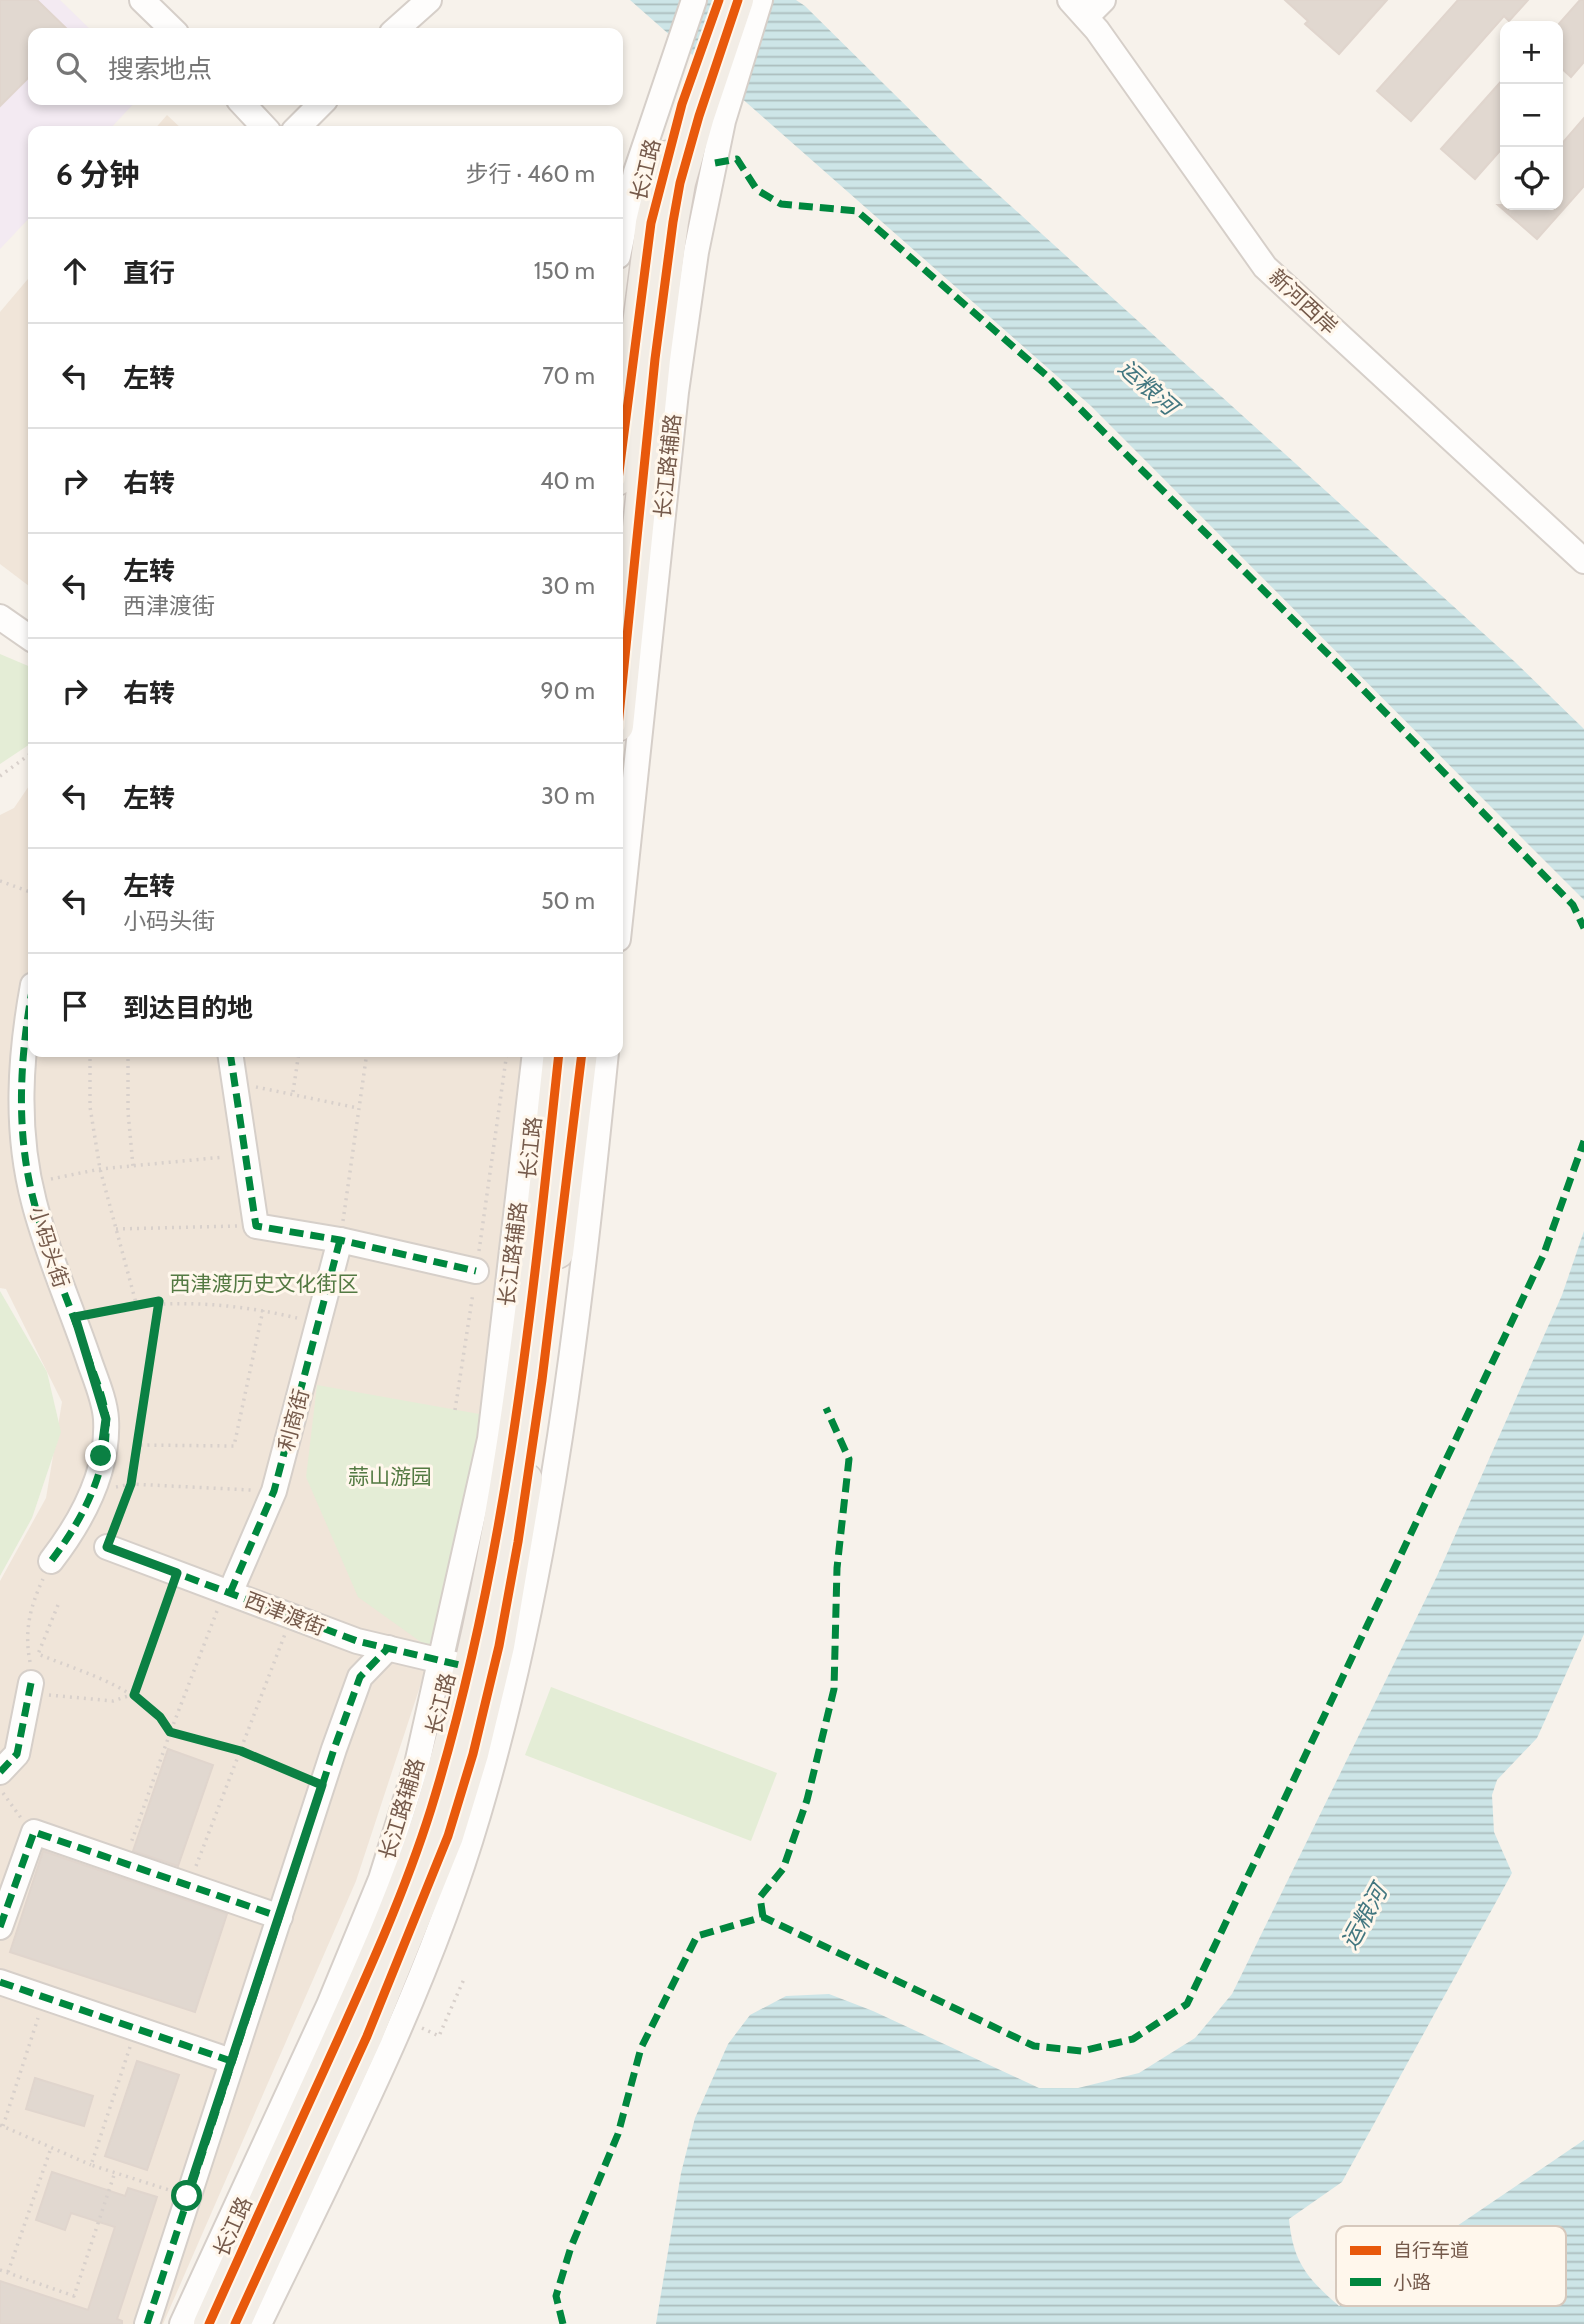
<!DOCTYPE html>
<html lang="zh">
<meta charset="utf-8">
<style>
:root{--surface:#fff;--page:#f2f2f2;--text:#222;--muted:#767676;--line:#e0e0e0}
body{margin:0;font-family:Cabin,"Noto Sans SC",sans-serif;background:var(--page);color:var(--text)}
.controls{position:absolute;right:21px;top:21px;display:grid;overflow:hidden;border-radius:14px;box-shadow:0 4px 10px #0003}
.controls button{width:63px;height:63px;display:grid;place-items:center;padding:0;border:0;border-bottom:2px solid var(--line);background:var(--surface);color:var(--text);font:35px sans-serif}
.stop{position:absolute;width:21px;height:21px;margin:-16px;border:5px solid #0b8043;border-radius:50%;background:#fff}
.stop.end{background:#0b8043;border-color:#fff;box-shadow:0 2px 7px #0008}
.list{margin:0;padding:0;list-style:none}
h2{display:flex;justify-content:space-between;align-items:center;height:91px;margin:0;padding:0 28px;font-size:30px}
h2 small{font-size:23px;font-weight:400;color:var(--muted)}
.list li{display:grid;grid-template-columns:46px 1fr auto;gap:21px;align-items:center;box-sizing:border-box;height:105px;padding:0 28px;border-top:2px solid var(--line)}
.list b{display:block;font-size:26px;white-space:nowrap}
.list p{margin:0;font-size:23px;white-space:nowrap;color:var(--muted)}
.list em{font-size:23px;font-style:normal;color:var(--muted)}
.icon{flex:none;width:38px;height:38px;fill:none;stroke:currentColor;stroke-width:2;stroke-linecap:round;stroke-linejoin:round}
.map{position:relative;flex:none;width:1584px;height:2324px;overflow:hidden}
.search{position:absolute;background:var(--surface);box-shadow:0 4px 10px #0003;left:28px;top:28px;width:595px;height:77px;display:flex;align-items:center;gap:18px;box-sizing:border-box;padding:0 24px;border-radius:14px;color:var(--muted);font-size:26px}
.panel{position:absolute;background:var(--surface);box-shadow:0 4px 10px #0003;left:28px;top:126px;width:595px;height:931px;border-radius:14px}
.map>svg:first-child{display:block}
.residential{fill:#f0e5d9}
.education{fill:#f3eaf2}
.park{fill:#e4edd6}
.water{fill:url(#water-rules)}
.building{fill:#e1d8d0;stroke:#e0d5cd;stroke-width:2}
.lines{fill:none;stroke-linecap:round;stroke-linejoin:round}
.minor-casing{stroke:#d6cfc9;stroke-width:28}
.major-casing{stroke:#d5ccc6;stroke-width:33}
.path{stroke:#d8d0cb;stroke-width:3.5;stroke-dasharray:2 5;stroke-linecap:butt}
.minor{stroke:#fefdfc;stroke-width:24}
.major{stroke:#f2ede6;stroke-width:30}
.quiet{stroke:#00873e;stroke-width:7;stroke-dasharray:14 7;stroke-linecap:butt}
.cycleway-casing{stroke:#fff7ec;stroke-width:13}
.cycleway{stroke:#e8590c;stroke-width:9}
.route{stroke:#0b8043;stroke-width:9}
.labels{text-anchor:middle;stroke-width:6;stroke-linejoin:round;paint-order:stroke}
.street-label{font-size:21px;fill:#755a4b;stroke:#fff7ec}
.park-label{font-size:21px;fill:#547a43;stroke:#fff7ec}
.water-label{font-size:23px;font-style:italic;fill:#437780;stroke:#fff7ec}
.key{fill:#fff7ec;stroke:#d6c8bc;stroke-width:2}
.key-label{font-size:19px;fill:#755a4b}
</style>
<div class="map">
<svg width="1584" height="2324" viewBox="0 0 1584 2324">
<defs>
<pattern id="water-rules" width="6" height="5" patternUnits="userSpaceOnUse" patternTransform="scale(1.75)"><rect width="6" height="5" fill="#cde5e7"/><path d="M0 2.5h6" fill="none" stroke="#abbdbd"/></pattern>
</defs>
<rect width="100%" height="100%" fill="#f7f2eb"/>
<g class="residential">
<polygon points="167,115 184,131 153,131"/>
<polygon points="33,273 33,589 0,564 0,312"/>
<polygon points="33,780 33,1052 522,1052 485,1415 432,1650 356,1881 163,2324 0,2324 0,1581 46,1498 62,1402 6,1289 0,1288 0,815 14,808"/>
</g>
<polygon class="education" points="0,0 60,0 94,33 33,33 33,100 137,100 108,131 33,131 33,214 0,249"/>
<g class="park">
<polygon points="0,654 33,668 33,742 0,764"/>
<polygon points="0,1291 47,1372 61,1432 32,1518 0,1576"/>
<polygon points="317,1385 485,1415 432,1650 358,1597 306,1477"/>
<polygon points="551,1687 777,1773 751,1841 525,1755"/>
</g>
<g class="water">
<polygon points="630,0 796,0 805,6 970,169 1515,662 1584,729 1584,900 1091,406"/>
<path d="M1584,1231V1634L1537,1738L1497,1780L1492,1795L1494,1832L1512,1873L1342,2182L1289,2219C1293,2262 1307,2278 1339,2306L1584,2140V2324H656L681,2173L695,2118L728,2044L750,2015L786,1996L829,1994L873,2011L1039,2088H1078L1139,2073L1195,2038L1232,1994L1437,1576L1562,1295Z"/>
</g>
<g class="building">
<polygon points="0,0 37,0 71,33 33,33 33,73 0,106"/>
<polygon points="1285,0 1387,0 1339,54 1305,24 1308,21"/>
<polygon points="1458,0 1528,0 1509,21 1504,16 1411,121 1377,91"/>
<polygon points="1580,0 1584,0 1584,62 1571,77 1558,65 1558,25"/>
<polygon points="1505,77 1505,145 1475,179 1441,149"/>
<polygon points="1584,118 1584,186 1537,239 1498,205 1558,205 1558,148"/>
<polygon points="168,1749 213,1765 178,1866 133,1851"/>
<polygon points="43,1851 227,1914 195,2012 10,1952"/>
<polygon points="137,2061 179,2075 147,2170 105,2156"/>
<polygon points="35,2078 93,2096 84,2126 26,2109"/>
<polygon points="52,2172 125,2196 128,2188 157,2197 117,2319 122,2321 122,2324 0,2324 0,2281 88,2310 115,2227 71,2213 65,2230 36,2220"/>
</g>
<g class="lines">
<g class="minor-casing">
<g id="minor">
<polyline points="142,0 176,33"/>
<polyline points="1070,0 1097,30 1265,267 1584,561"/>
<polyline points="1086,17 1103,0"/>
<polyline points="392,33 429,0"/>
<polyline points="239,100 268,131"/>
<polyline points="294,131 325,100"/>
<polyline points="618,256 636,172 694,0"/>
<polyline points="0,617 33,640"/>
<polyline points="618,939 676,392 696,252 723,121 760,0"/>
<path d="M33,985C20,1056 15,1130 34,1202C48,1257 72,1309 90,1363C96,1380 105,1401 106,1419C109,1471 81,1522 51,1561"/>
<polyline points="230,1052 256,1226 340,1240 476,1271"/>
<polyline points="107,1547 357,1641 454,1664"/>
<polyline points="230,1593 274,1491 340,1240"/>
<polyline points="0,1772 17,1754 31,1683"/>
<polyline points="0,1927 34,1832 280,1917"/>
<polyline points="0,1982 231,2061"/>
<polyline points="147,2324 334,1749 360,1677 388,1648"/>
<polyline points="182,2324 329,2005 381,1879 417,1764 490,1439 535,1052"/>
<path d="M259,2324C339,2158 426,1992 478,1815C552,1566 580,1309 606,1052"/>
</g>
</g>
<g class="major-casing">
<g id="major">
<polyline points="618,480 651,223 667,156"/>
<polyline points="618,726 655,359 673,222 680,183 699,116 738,0"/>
<polyline points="558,1253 582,1052"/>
<path d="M209,2324C247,2239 286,2153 325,2068C363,1984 403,1898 431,1809C507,1563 532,1307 559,1052"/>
<polyline points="235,2324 367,2036 448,1836 473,1754 499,1646 527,1479"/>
</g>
</g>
<g class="path">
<polyline points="0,776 33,752"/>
<polyline points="0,881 33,893"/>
<polyline points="90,1052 90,1107 100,1169 136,1303"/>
<polyline points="128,1052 128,1112 133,1166"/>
<polyline points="256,1087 358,1108"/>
<polyline points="293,1092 299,1052"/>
<polyline points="51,1179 100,1169 224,1157"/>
<polyline points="343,1221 367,1052"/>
<polyline points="116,1229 237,1226"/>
<polyline points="479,1251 507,1052"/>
<path d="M94,1313C162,1298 230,1302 297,1318"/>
<polyline points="455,1410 473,1293"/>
<polyline points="137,1445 159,1301"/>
<polyline points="116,1487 131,1484 251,1490"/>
<polyline points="114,1529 131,1484 137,1445 234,1446 263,1310"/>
<path d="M58,1605L38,1654C86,1674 142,1687 170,1733L131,1843"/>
<polyline points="217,1611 170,1733 241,1751 304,1779"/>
<path d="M30,1662C24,1631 30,1607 43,1579"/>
<polyline points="49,1695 113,1701 134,1694 171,1592"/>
<polyline points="3,1793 21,1818"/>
<polyline points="196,1866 285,1634"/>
<polyline points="422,2028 439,2036 464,1979"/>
<polyline points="130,2047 91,2165 169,2190"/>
<polyline points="0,2125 91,2165"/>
<polyline points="3,2126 38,2018"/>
<polyline points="0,2270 74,2296 115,2172"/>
<polyline points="8,2272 51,2148"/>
</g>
<use href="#minor" class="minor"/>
<use href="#major" class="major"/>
<g class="quiet">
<polyline points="715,163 737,159 757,190 781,204 857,211 1047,376 1341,667 1573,905 1584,928"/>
<path d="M33,985C20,1056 15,1130 34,1202C48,1257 72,1309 90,1363C96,1380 105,1401 106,1419C109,1471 81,1522 51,1561"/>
<polyline points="230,1052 256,1226 340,1240 476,1271"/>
<polyline points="107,1547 357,1641 468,1667"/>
<polyline points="230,1593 274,1491 340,1240"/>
<polyline points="0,1772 17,1754 31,1683"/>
<polyline points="763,1917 760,1897 783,1869 807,1800 834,1689 837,1568 849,1459 826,1408"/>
<polyline points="0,1927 34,1832 280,1917"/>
<polyline points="0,1982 231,2061"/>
<polyline points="147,2324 334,1749 360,1677 388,1648"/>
<polyline points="563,2324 556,2296 571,2247 618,2134 641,2048 697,1936 763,1917 1034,2046 1082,2051 1133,2039 1187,2004 1543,1256 1584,1141"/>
</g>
<g class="cycleway-casing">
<g id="cycleway">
<polyline points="618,480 651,223 682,104 719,0"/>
<polyline points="618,726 655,359 673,222 680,183 699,116 738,0"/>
<path d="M209,2324C247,2239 286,2153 325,2068C363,1984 403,1898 431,1809C507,1563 532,1307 559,1052"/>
<polyline points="235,2324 367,2036 448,1836 473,1754 499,1646 518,1542 542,1380 582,1052"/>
</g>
</g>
<use href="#cycleway" class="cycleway"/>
</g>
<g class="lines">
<polyline class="route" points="101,1456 106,1419 75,1317 159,1301 131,1484 107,1547 177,1573 134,1695 160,1717 170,1732 241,1751 322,1785 187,2196"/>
</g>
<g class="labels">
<g class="street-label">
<text transform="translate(646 170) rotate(-76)" y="7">长江路</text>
<text transform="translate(1303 302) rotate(43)" y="7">新河西岸</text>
<text transform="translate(668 466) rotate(-84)" y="7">长江路辅路</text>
<text transform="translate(531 1148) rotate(-84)" y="7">长江路</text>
<text transform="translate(49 1247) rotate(72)" y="7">小码头街</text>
<text transform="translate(513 1254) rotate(-83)" y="7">长江路辅路</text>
<text transform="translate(294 1420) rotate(-75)" y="7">利商街</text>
<text transform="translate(285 1614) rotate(21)" y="7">西津渡街</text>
<text transform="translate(441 1704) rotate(-76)" y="7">长江路</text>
<text transform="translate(402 1809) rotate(-73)" y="7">长江路辅路</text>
<text transform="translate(233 2227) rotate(-66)" y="7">长江路</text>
</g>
<g class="park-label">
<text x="264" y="1291">西津渡历史文化街区</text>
<text x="390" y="1484">蒜山游园</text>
</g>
<g class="water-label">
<text transform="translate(1148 387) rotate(42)" y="8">运粮河</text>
<text transform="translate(1364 1917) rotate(-61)" y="8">运粮河</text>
</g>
</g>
<rect x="1336" y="2226" width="230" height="80" rx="10" class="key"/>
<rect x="1350" y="2246" width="31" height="9" fill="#e8590c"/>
<rect x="1350" y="2278" width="31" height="8" fill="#00873e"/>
<g class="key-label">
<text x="1393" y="2257">自行车道</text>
<text x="1393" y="2289">小路</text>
</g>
</svg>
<div class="controls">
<button>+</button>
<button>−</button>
<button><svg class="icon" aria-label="locate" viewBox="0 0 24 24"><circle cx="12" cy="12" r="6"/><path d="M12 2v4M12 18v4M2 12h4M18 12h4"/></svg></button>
</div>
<div class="stop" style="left:187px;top:2196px"></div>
<div class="stop end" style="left:101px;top:1456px"></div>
<div class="search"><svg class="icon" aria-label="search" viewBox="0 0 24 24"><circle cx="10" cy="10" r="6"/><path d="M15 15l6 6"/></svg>搜索地点</div>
<section class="panel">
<h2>6 分钟<small>步行 · 460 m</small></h2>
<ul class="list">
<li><svg class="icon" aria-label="ahead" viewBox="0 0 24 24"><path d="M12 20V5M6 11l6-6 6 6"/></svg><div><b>直行</b></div><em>150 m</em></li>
<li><svg class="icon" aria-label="left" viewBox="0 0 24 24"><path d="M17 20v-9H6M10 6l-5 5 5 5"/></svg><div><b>左转</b></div><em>70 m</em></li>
<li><svg class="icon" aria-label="right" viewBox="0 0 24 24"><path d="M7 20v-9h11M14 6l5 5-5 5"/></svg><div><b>右转</b></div><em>40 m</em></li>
<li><svg class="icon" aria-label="left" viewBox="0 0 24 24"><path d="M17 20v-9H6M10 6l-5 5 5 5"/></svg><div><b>左转</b><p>西津渡街</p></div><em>30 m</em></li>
<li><svg class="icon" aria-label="right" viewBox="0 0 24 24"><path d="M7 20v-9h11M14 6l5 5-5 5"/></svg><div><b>右转</b></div><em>90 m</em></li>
<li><svg class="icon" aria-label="left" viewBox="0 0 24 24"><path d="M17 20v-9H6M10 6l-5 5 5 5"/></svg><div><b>左转</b></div><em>30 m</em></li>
<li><svg class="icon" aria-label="left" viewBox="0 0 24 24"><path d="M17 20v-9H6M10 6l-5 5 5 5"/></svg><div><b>左转</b><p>小码头街</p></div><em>50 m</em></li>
<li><svg class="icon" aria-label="arrive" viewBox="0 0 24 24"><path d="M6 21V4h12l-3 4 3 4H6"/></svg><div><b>到达目的地</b></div></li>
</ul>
</section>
</div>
